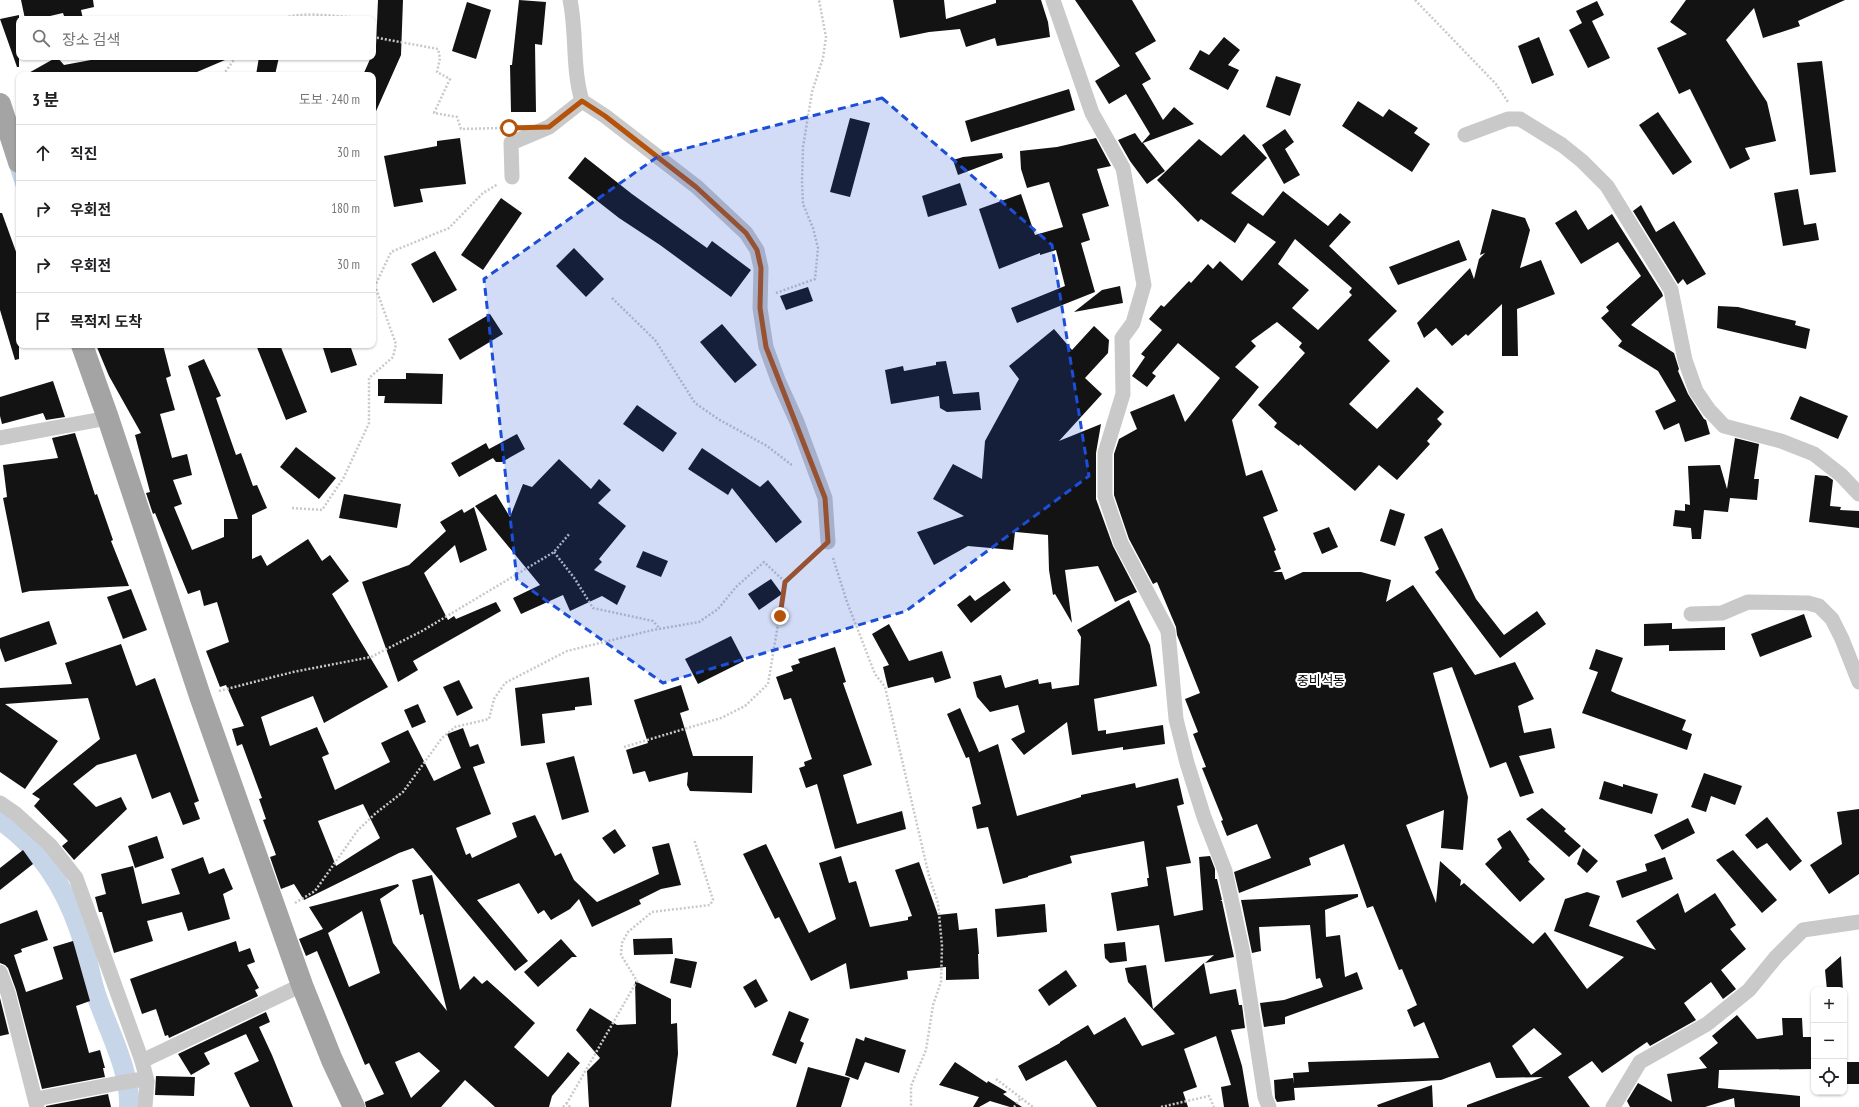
<!DOCTYPE html>
<html lang="ko">
<meta charset="utf-8">
<style>
:root{--surface:#fff;--page:#f6f6f6;--text:#202124;--muted:#757577;--line:#e0e0e0}
body{margin:0;font-family:"PT Sans Narrow","Noto Sans KR",sans-serif;background:var(--page);color:var(--text)}
.controls{position:absolute;right:12px;bottom:12px;display:grid;overflow:hidden;border-radius:8px;box-shadow:0 1px 3px #0004}
.controls button{width:36px;height:36px;display:grid;place-items:center;padding:0;border:0;border-bottom:1px solid var(--line);background:var(--surface);color:var(--text);font:20px sans-serif}
.stop{position:absolute;width:12px;height:12px;margin:-9px;border:3px solid #b45309;border-radius:50%;background:#fff}
.stop.end{background:#b45309;border-color:#fff;box-shadow:0 1px 4px #0008}
.list{margin:0;padding:0;list-style:none}
h2{display:flex;justify-content:space-between;align-items:center;height:52px;margin:0;padding:0 16px;font-size:17px}
h2 small{font-size:13px;font-weight:400;color:var(--muted)}
.list li{display:grid;grid-template-columns:26px 1fr auto;gap:12px;align-items:center;box-sizing:border-box;height:56px;padding:0 16px;border-top:1px solid var(--line)}
.list b{display:block;font-size:15px;white-space:nowrap}
.list em{font-size:13px;font-style:normal;color:var(--muted)}
.icon{flex:none;width:22px;height:22px;fill:none;stroke:currentColor;stroke-width:2;stroke-linecap:round;stroke-linejoin:round}
.map{position:relative;flex:none;width:1859px;height:1107px;overflow:hidden}
.search{position:absolute;background:var(--surface);box-shadow:0 1px 3px #0004;left:16px;top:16px;width:360px;height:44px;display:flex;align-items:center;gap:10px;box-sizing:border-box;padding:0 14px;border-radius:8px;color:var(--muted);font-size:15px}
.panel{position:absolute;background:var(--surface);box-shadow:0 1px 3px #0004;left:16px;top:72px;width:360px;height:276px;border-radius:8px}
.map>svg:first-child{display:block}
.lines{fill:none;stroke-linecap:round;stroke-linejoin:round}
.stream{stroke:#c7d5e8;stroke-width:6}
.canal{stroke:#c7d5e8;stroke-width:20}
.building{fill:#131313;fill-rule:evenodd}
.path{stroke:#c9c9c9;stroke-width:2.5;stroke-dasharray:2 2;stroke-linecap:butt}
.street{stroke:#c9c9c9;stroke-width:15}
.primary{stroke:#a4a4a4;stroke-width:22}
.route{stroke:#b45309;stroke-width:5}
.marked{fill:#1d4ed8;fill-opacity:0.2;stroke:#1d4ed8;stroke-width:3;stroke-dasharray:8 5;stroke-linejoin:round}
.labels{text-anchor:middle;stroke-width:4;stroke-linejoin:round;paint-order:stroke}
.quarter-label{font-size:13px;fill:#000;stroke:#fff}
</style>
<div class="map">
<svg width="1859" height="1107" viewBox="0 0 1859 1107">
<rect width="100%" height="100%" fill="#fff"/>
<g class="lines">
<polyline class="stream" points="11,163 19,187"/>
<path class="canal" d="M0,820C38,846 64,886 79,929C88,952 89,977 98,1000C109,1031 131,1073 129,1107"/>
</g>
<g class="building">
<polygon points="21,0 93,0 94,7 81,10 83,19 65,19 63,13 37,19 25,19"/>
<polygon points="378,0 403,0 401,55 373,118 373,75 363,75 371,57 373,57 376,46"/>
<polygon points="519,0 546,2 542,45 535,44 536,112 511,112 510,65 512,65"/>
<polygon points="893,0 944,0 946,19 996,3 996,0 1041,0 1048,22 1050,37 997,46 995,38 966,47 960,29 929,32 900,38"/>
<polygon points="1075,0 1132,0 1156,41 1135,53 1151,79 1142,84 1163,120 1174,107 1194,124 1143,143 1165,171 1147,184 1130,161 1118,140 1135,133 1142,143 1150,134 1126,94 1109,104 1095,81 1120,66"/>
<polygon points="1686,0 1845,0 1798,21 1800,26 1763,38 1754,8 1726,40 1767,102 1776,141 1745,148 1750,159 1730,169 1690,89 1679,94 1657,48 1687,34 1670,22"/>
<polygon points="1597,1 1604,15 1592,21 1610,58 1588,68 1569,30 1582,23 1576,11"/>
<polygon points="467,2 491,10 476,59 452,51"/>
<polygon points="19,15 19,67 17,67 0,19"/>
<polygon points="1224,37 1240,50 1228,65 1239,70 1228,90 1189,69 1200,50 1209,55"/>
<polygon points="1539,37 1554,75 1532,84 1518,46"/>
<polygon points="57,57 64,65 107,57 232,57 190,75 25,75"/>
<polygon points="259,57 279,57 275,75 256,75"/>
<polygon points="1822,61 1836,172 1810,175 1797,63"/>
<polygon points="1276,76 1301,84 1290,116 1266,107"/>
<polygon points="1069,89 1075,110 971,142 965,121"/>
<polygon points="1358,101 1383,117 1389,109 1418,128 1414,133 1430,144 1412,172 1342,126"/>
<polygon points="1658,112 1692,162 1673,175 1639,125"/>
<polygon points="850,118 870,123 850,197 830,192"/>
<polygon points="1285,129 1294,142 1285,149 1300,175 1284,184 1262,145"/>
<path d="M1244,134L1267,158L1231,193L1263,216L1283,191L1328,226L1340,213L1351,222L1329,246L1397,311L1368,340L1390,361L1349,404L1377,429L1417,387L1444,412L1437,419L1442,424L1427,441L1430,444L1397,480L1379,465L1355,491L1300,444L1299,446L1274,427L1277,423L1258,405L1305,353L1299,347L1302,343L1277,322L1251,341L1256,346L1235,367L1259,387L1232,420L1246,476L1262,470L1278,511L1263,517L1276,550L1274,551L1281,569L1273,572H1282L1285,580L1303,572H1361L1391,580L1386,602L1413,585L1475,675L1515,662L1534,699L1518,706L1524,733L1551,728L1555,748L1519,756L1534,793L1520,797L1506,762L1490,768L1452,667L1433,673L1468,797L1463,850L1441,848L1444,810L1406,825L1436,903L1440,861L1461,880L1460,886L1464,883L1533,944L1545,932L1587,989L1624,957L1554,931L1565,899L1587,892L1600,896L1589,926L1656,950L1636,921L1678,893L1685,913L1715,893L1736,925L1730,929L1746,949L1721,970L1736,989L1723,999L1711,982L1684,1003L1696,1020L1650,1046L1647,1042L1602,1073L1592,1061L1568,1077L1590,1107H1467V1105L1543,1077L1496,1078L1490,1062L1441,1080L1294,1088L1295,1100L1277,1102L1275,1098L1274,1080L1293,1078L1294,1084L1293,1073L1309,1072L1308,1062L1439,1058L1424,1022L1414,1027L1407,1010L1417,1005L1402,969L1399,970L1373,906L1367,908L1344,844L1309,858L1311,865L1239,893L1234,872L1271,858L1257,824L1227,836L1221,821L1223,820L1202,768L1206,767L1193,734L1198,732L1185,699L1200,693L1177,635L1176,627L1157,582L1153,584L1129,539L1114,495V454L1119,439L1137,429L1130,412L1174,394L1185,422L1220,378L1178,343L1152,373L1156,376L1147,387L1132,376L1145,357L1141,354L1162,330L1149,319L1161,305L1164,307L1189,281L1191,283L1208,264L1213,269L1220,261L1242,281L1276,242L1248,223L1235,243L1201,219L1198,222L1157,180L1199,139L1221,156ZM1295,239L1352,288L1349,292L1352,295L1318,330L1292,308L1309,290L1278,264ZM1534,1028L1562,1054L1531,1075L1512,1046Z"/>
<polygon points="460,138 466,184 420,189 423,202 394,207 384,156 437,146 437,141"/>
<polygon points="1096,138 1111,166 1097,169 1109,206 1082,214 1090,240 1081,243 1095,292 1017,323 1011,308 1065,286 1056,250 1040,255 1040,253 999,269 979,209 1021,194 1035,235 1063,227 1049,182 1027,188 1021,169 1020,151 1057,147"/>
<polygon points="1002,153 1003,158 958,175 953,160 963,157"/>
<polygon points="585,157 632,194 707,248 712,241 751,270 731,297 660,245 619,218 568,178"/>
<polygon points="960,183 967,205 928,217 922,196"/>
<polygon points="1798,189 1804,225 1816,223 1819,240 1783,246 1774,193"/>
<polygon points="501,198 522,213 483,270 461,255"/>
<polygon points="1641,205 1656,232 1674,221 1706,274 1687,285 1683,279 1678,284 1633,211"/>
<polygon points="1492,209 1525,218 1530,230 1520,268 1541,260 1555,294 1517,309 1518,356 1502,356 1502,304 1468,336 1466,334 1452,346 1436,328 1424,338 1417,323 1470,268 1474,279 1479,259 1485,253 1480,255"/>
<polygon points="1576,210 1588,230 1612,214 1662,293 1663,296 1631,325 1674,353 1679,369 1678,371 1688,394 1704,419 1706,420 1710,434 1685,442 1679,423 1664,430 1655,411 1676,401 1658,371 1618,346 1622,341 1601,318 1609,311 1606,307 1641,276 1618,242 1581,264 1555,223"/>
<polygon points="0,213 2,213 19,260 19,359 15,360 0,310"/>
<polygon points="1459,240 1467,260 1398,285 1389,267"/>
<polygon points="574,248 604,279 586,297 556,266"/>
<polygon points="435,251 457,290 433,303 411,264"/>
<polygon points="1120,286 1123,303 1074,312 1102,290"/>
<polygon points="808,287 813,301 786,310 780,296"/>
<polygon points="1718,306 1738,307 1796,321 1795,325 1810,329 1806,349 1717,328"/>
<polygon points="490,314 503,334 460,360 448,339"/>
<polygon points="722,324 757,365 735,383 700,342"/>
<polygon points="1094,326 1109,340 1108,353 1085,378 1102,394 1059,441 1101,424 1096,453 1096,499 1113,546 1137,592 1115,602 1098,566 1065,570 1072,623 1055,594 1053,595 1049,570 1048,535 1015,532 1013,550 968,546 934,565 917,532 964,516 933,499 953,464 982,479 985,441 1019,379 1009,366 1054,329 1072,350"/>
<path d="M96,345H163L171,376L166,378L175,410L160,414L172,458L187,454L192,475L173,480L182,504L174,507L192,550L224,537V519H238L188,366L204,359L221,396L216,398L236,455L241,453L253,486L257,485L267,508L252,515V559L261,555L267,566L308,539L322,561L330,555L349,581L332,594L388,687L324,723L313,696L261,717L270,746L317,727L329,754L322,757L335,790L390,762L381,743L408,730L434,781L461,768L447,734L463,728L470,747L478,744L485,763L473,767L491,814L456,828L466,855L470,853L472,858L517,837L512,823L535,815L555,856L561,853L574,880L597,902L659,874L652,847L669,843L681,885L661,889L639,900L641,904L592,927L579,899L570,909L551,920L544,910L538,914L519,883L477,900L528,961L515,971L413,848L399,853L304,900L294,884L281,889L270,857L276,855L263,820L266,819L259,799L262,798L242,744L237,746L232,729L244,726L226,685L220,687L206,651L229,642L217,602L204,606L200,590L188,594L155,513L153,514L146,493L150,492L135,435L141,433L109,376ZM363,804L380,838L336,866L318,821Z"/>
<polygon points="256,345 280,345 307,412 286,420"/>
<polygon points="322,345 350,345 357,365 331,373"/>
<polygon points="946,361 953,394 979,392 981,410 947,412 940,408 939,396 891,404 885,370 903,366 904,371 936,365 936,362"/>
<polygon points="406,373 443,374 442,404 384,403 385,396 378,396 378,379 406,379"/>
<polygon points="53,381 65,417 46,420 43,413 2,424 0,416 0,397"/>
<polygon points="1800,396 1848,416 1838,439 1790,419"/>
<polygon points="637,405 677,433 663,452 623,424"/>
<polygon points="75,433 95,495 97,494 113,540 111,541 129,586 30,591 22,593 3,498 7,497 3,465 58,458 52,438"/>
<polygon points="517,434 525,449 502,462 496,462 493,458 459,477 451,463 486,443 489,449"/>
<polygon points="1735,438 1759,444 1754,479 1759,479 1757,500 1730,498 1728,512 1704,510 1701,539 1692,539 1691,528 1673,526 1675,510 1685,511 1685,504 1690,505 1688,466 1720,465 1727,489"/>
<polygon points="296,447 336,478 319,499 280,467"/>
<polygon points="702,448 760,487 768,480 802,522 776,543 732,488 728,495 688,469"/>
<polygon points="559,459 591,489 599,479 611,490 598,503 626,526 599,559 602,562 594,570 626,586 617,605 602,596 570,611 563,595 521,614 513,598 540,585 475,506 496,494 510,517 523,484 532,487"/>
<polygon points="1815,475 1827,476 1833,480 1830,506 1841,507 1840,510 1859,511 1859,528 1809,522"/>
<polygon points="344,494 401,504 397,528 339,518"/>
<polygon points="474,507 487,550 460,563 455,545 424,573 448,620 454,616 456,619 496,602 501,611 413,661 418,670 398,682 362,582 409,565 446,531 440,522 462,509 464,513"/>
<polygon points="1390,509 1405,514 1395,546 1380,541"/>
<polygon points="1329,527 1338,547 1322,554 1313,533"/>
<polygon points="1442,528 1476,599 1504,635 1537,611 1546,624 1500,658 1435,572 1439,569 1424,537"/>
<polygon points="643,551 668,561 661,577 636,567"/>
<polygon points="771,579 782,594 759,610 748,594"/>
<polygon points="1004,581 1011,590 971,623 957,605 970,595 975,601"/>
<polygon points="131,589 147,630 123,639 107,597"/>
<polygon points="1129,600 1150,645 1157,686 1094,699 1098,731 1106,730 1106,734 1163,725 1165,744 1123,750 1123,747 1072,755 1067,722 1024,755 1011,739 1025,732 1018,705 990,712 977,697 973,682 1001,675 1005,688 1038,679 1039,684 1051,682 1052,689 1079,685 1081,637 1077,630"/>
<polygon points="1804,614 1812,637 1760,657 1751,634"/>
<polygon points="49,621 57,644 5,662 0,648 0,638"/>
<polygon points="1672,623 1672,629 1725,627 1725,650 1669,651 1669,645 1644,646 1644,624"/>
<polygon points="889,624 909,661 942,651 951,678 935,683 933,677 888,688 883,667 889,665 872,634"/>
<polygon points="731,636 744,661 698,684 685,659"/>
<polygon points="121,644 136,686 155,678 199,801 194,803 200,819 183,825 170,792 152,799 136,754 97,765 73,784 96,807 121,797 127,809 74,860 62,846 68,841 34,806 40,799 32,794 100,739 88,698 5,704 58,741 25,789 0,772 0,688 72,684 65,663"/>
<polygon points="835,647 846,682 843,683 872,765 843,775 857,824 902,811 906,829 835,849 817,784 806,788 799,768 805,766 804,762 812,759 791,698 784,700 776,677 793,671 791,666 800,663 798,659"/>
<polygon points="1596,649 1623,658 1611,691 1617,694 1686,720 1682,730 1692,734 1687,750 1582,713 1598,672 1589,669"/>
<polygon points="589,677 592,705 575,707 575,710 542,714 545,743 521,746 515,688"/>
<polygon points="459,680 473,708 457,716 443,687"/>
<polygon points="681,685 689,710 680,713 693,756 753,756 752,793 690,791 687,785 688,772 649,782 645,771 633,774 626,750 648,743 634,700"/>
<polygon points="418,704 426,722 412,728 404,710"/>
<polygon points="960,708 979,752 977,753 998,744 1017,816 1081,797 1081,795 1135,783 1136,788 1178,778 1184,804 1177,806 1191,863 1166,867 1174,916 1203,910 1199,857 1210,856 1215,869 1215,879 1217,879 1222,900 1220,901 1222,901 1234,957 1205,963 1214,955 1165,962 1159,925 1117,931 1111,893 1148,886 1147,878 1149,878 1144,841 1070,856 1072,863 1028,876 1028,877 1003,884 988,827 977,829 972,807 981,804 969,757 966,758 947,714"/>
<polygon points="574,756 589,812 562,820 546,763"/>
<polygon points="1704,773 1742,786 1735,805 1711,796 1706,812 1691,807"/>
<polygon points="1604,781 1623,787 1623,784 1658,794 1652,814 1599,799"/>
<polygon points="1542,808 1566,829 1564,831 1581,846 1569,857 1526,819"/>
<polygon points="1859,809 1859,874 1829,894 1810,865 1842,844 1837,812"/>
<polygon points="1767,817 1802,861 1790,871 1767,843 1757,849 1745,835"/>
<polygon points="1688,818 1695,833 1662,850 1654,835"/>
<polygon points="615,829 626,846 614,854 602,838"/>
<polygon points="1510,830 1530,860 1528,861 1545,879 1520,902 1485,864 1502,848 1497,839"/>
<polygon points="157,836 164,858 135,868 128,846"/>
<polygon points="766,844 809,933 836,919 819,863 841,856 849,883 856,881 870,927 908,920 908,917 912,916 895,870 919,862 938,915 957,913 959,930 977,928 979,954 978,954 979,979 946,980 946,967 907,971 908,979 850,989 846,963 811,981 779,917 775,919 743,854"/>
<polygon points="1583,848 1598,861 1587,873 1577,864"/>
<polygon points="23,850 33,864 0,890 0,868"/>
<polygon points="1733,850 1777,900 1762,913 1716,860"/>
<polygon points="203,857 209,874 224,868 233,889 223,894 230,919 188,931 182,912 147,921 153,941 114,953 102,912 99,912 95,897 106,894 101,874 133,866 142,904 180,894 171,869"/>
<polygon points="1665,857 1673,879 1622,898 1616,881 1647,871 1645,864"/>
<path d="M432,875L460,990L474,976L482,984L487,980L535,1023L514,1047L548,1077L568,1052L580,1063L552,1096L549,1107H495L465,1080L441,1107H366L365,1102L384,1094L369,1063L365,1065L317,951L306,956L299,939L323,929L309,907L398,884L399,886L380,899L393,943L447,1011L423,914L420,915L412,880ZM362,911L380,973L349,987L328,933ZM419,1052L440,1071L411,1098L395,1062Z"/>
<polygon points="1358,894 1358,897 1325,910 1326,937 1340,935 1345,977 1357,972 1363,989 1285,1017 1285,1024 1264,1027 1260,1003 1284,1000 1323,987 1320,978 1316,979 1310,925 1259,927 1261,951 1252,953 1241,900"/>
<polygon points="1045,904 1047,932 997,937 995,909"/>
<polygon points="37,910 48,940 21,949 22,952 14,955 26,992 63,979 53,947 73,941 90,1001 76,1006 89,1053 100,1050 105,1068 103,1068 105,1077 42,1089 16,990 8,968 5,965 0,963 0,924"/>
<polygon points="672,938 673,954 634,955 633,939"/>
<polygon points="561,939 577,957 572,957 538,987 524,972"/>
<polygon points="236,941 239,952 250,948 255,962 247,965 259,988 255,990 258,996 169,1038 168,1035 165,1036 156,1009 142,1014 130,979"/>
<polygon points="1125,942 1127,961 1110,963 1105,958 1104,944"/>
<polygon points="1841,956 1843,990 1827,990 1825,970"/>
<polygon points="675,958 697,962 691,988 670,983"/>
<polygon points="1204,963 1210,994 1236,989 1239,1005 1242,1005 1245,1028 1231,1030 1242,1066 1249,1107 1224,1107 1221,1087 1231,1085 1216,1036 1184,1049 1197,1087 1183,1092 1188,1107 1097,1107 1066,1060 1026,1081 1018,1066 1060,1043 1060,1042 1088,1025 1094,1035 1125,1017 1142,1046 1175,1034 1128,982 1125,968 1146,965 1153,1009"/>
<polygon points="1066,970 1077,986 1049,1006 1038,990"/>
<polygon points="756,979 768,1001 755,1008 743,987"/>
<polygon points="635,981 671,999 671,1024 677,1023 678,1054 671,1107 589,1107 587,1071 600,1058 576,1030 590,1008 617,1025 636,1024"/>
<polygon points="0,998 9,1034 0,1036"/>
<polygon points="789,1011 809,1019 800,1041 804,1043 796,1064 772,1055"/>
<polygon points="266,1012 270,1022 259,1027 272,1055 293,1107 250,1107 234,1073 259,1061 246,1034 204,1053 210,1064 191,1075 178,1054"/>
<polygon points="1737,1015 1757,1039 1783,1035 1782,1018 1802,1018 1803,1037 1814,1037 1814,1069 1719,1070 1718,1088 1800,1096 1800,1107 1735,1107 1734,1098 1705,1107 1630,1107 1627,1101 1638,1083 1672,1102 1667,1074 1707,1068 1699,1058 1718,1043 1712,1036"/>
<polygon points="865,1037 906,1050 899,1073 865,1062 858,1080 845,1075 856,1038 864,1041"/>
<polygon points="955,1062 987,1083 988,1081 1007,1092 1003,1094 1022,1107 1010,1107 990,1101 979,1107 973,1107 979,1097 939,1085"/>
<rect x="1844" y="1062" width="15" height="22"/>
<polygon points="808,1067 850,1078 841,1107 796,1107"/>
<polygon points="156,1076 195,1077 194,1096 155,1095"/>
<polygon points="1432,1085 1433,1107 1378,1107 1377,1105"/>
<polygon points="108,1094 111,1107 46,1107 46,1106"/>
</g>
<g class="lines">
<g class="path">
<polyline points="1415,0 1496,84 1508,102"/>
<path d="M281,19C301,11 329,16 351,17L352,19"/>
<polyline points="373,37 438,49 440,58 437,72 450,79 434,113 457,117 461,129 501,128"/>
<polyline points="223,75 236,57"/>
<polyline points="776,293 815,279 818,248 813,228 803,204 802,182 803,147 812,92 823,58 826,37 819,0"/>
<polyline points="612,298 655,340 695,403 718,419 767,446 793,466"/>
<polyline points="292,508 322,510 344,477 369,423 369,378 393,357 396,344 375,286 391,252 449,228 483,193 498,184"/>
<polyline points="554,552 575,579 593,608 653,621 660,629"/>
<polyline points="833,558 847,602 875,674 885,687 929,876 938,903 942,946 941,982 933,1005 926,1050 911,1086 911,1107"/>
<polyline points="219,691 293,672 371,657 422,631 554,552 570,533"/>
<polyline points="624,747 721,718 745,706 768,684 785,582 816,553"/>
<polyline points="295,903 315,891 358,830 376,813 403,792 442,738 455,727 489,719 494,699 505,683 567,651 653,630 699,622 718,609 736,587 764,562 785,582"/>
<polyline points="996,1079 1033,1107"/>
<polyline points="563,1107 567,1103"/>
<polyline points="570,1107 567,1103 637,981 621,955 622,943 628,932 652,912 710,905 713,900 694,839"/>
<polyline points="1014,1107 1021,1098"/>
<polyline points="1161,1107 1209,1096 1214,1107"/>
</g>
<g class="street">
<path d="M570,0C577,33 572,68 582,101L605,116L697,187L746,233L757,250L761,268L760,308L766,347L778,380L797,422L825,498L828,542"/>
<polyline points="1053,0 1092,113 1123,168 1144,285 1133,323 1122,338 1123,394 1105,453 1105,496 1121,543 1168,631 1176,719 1187,763 1204,817 1225,871 1243,953 1265,1097 1269,1107"/>
<polyline points="1465,135 1508,119 1520,119 1562,145 1582,161 1607,186 1671,290 1685,360 1696,391 1709,410 1724,426 1781,441 1814,454 1841,475 1859,494"/>
<polyline points="512,177 511,143 549,127 582,101"/>
<polyline points="0,438 108,418"/>
<polyline points="1691,614 1722,613 1748,602 1808,603 1819,606 1832,619 1842,639 1859,682"/>
<polyline points="0,803 16,814 50,845 76,878 142,1061 147,1081 145,1107"/>
<polyline points="0,972 8,993 37,1107"/>
<polyline points="142,1061 302,985"/>
<polyline points="36,1099 119,1083 137,1080 147,1081"/>
<polyline points="1613,1107 1640,1062 1707,1024 1749,990 1776,957 1803,930 1859,922"/>
</g>
<g class="primary">
<polyline points="0,104 19,162"/>
<polyline points="82,345 108,418 200,696 302,985 332,1060 354,1107"/>
</g>
</g>
<g class="lines">
<polyline class="route" points="509,128 549,127 582,101 605,116 696,187 746,233 757,250 761,268 760,308 766,347 825,498 828,542 785,582 780,616"/>
</g>
<path class="marked" d="M882,98L1052,245L1089,476L906,611L663,683L517,580L484,279L660,155Z"/>
<g class="labels">
<g class="quarter-label">
<text x="1321" y="685">중비석동</text>
</g>
</g>
</svg>
<div class="controls">
<button>+</button>
<button>−</button>
<button><svg class="icon" aria-label="locate" viewBox="0 0 24 24"><circle cx="12" cy="12" r="6"/><path d="M12 2v4M12 18v4M2 12h4M18 12h4"/></svg></button>
</div>
<div class="stop" style="left:509px;top:128px"></div>
<div class="stop end" style="left:780px;top:616px"></div>
<div class="search"><svg class="icon" aria-label="search" viewBox="0 0 24 24"><circle cx="10" cy="10" r="6"/><path d="M15 15l6 6"/></svg>장소 검색</div>
<section class="panel">
<h2>3 분<small>도보 · 240 m</small></h2>
<ul class="list">
<li><svg class="icon" aria-label="ahead" viewBox="0 0 24 24"><path d="M12 20V5M6 11l6-6 6 6"/></svg><div><b>직진</b></div><em>30 m</em></li>
<li><svg class="icon" aria-label="right" viewBox="0 0 24 24"><path d="M7 20v-9h11M14 6l5 5-5 5"/></svg><div><b>우회전</b></div><em>180 m</em></li>
<li><svg class="icon" aria-label="right" viewBox="0 0 24 24"><path d="M7 20v-9h11M14 6l5 5-5 5"/></svg><div><b>우회전</b></div><em>30 m</em></li>
<li><svg class="icon" aria-label="arrive" viewBox="0 0 24 24"><path d="M6 21V4h12l-3 4 3 4H6"/></svg><div><b>목적지 도착</b></div></li>
</ul>
</section>
</div>
